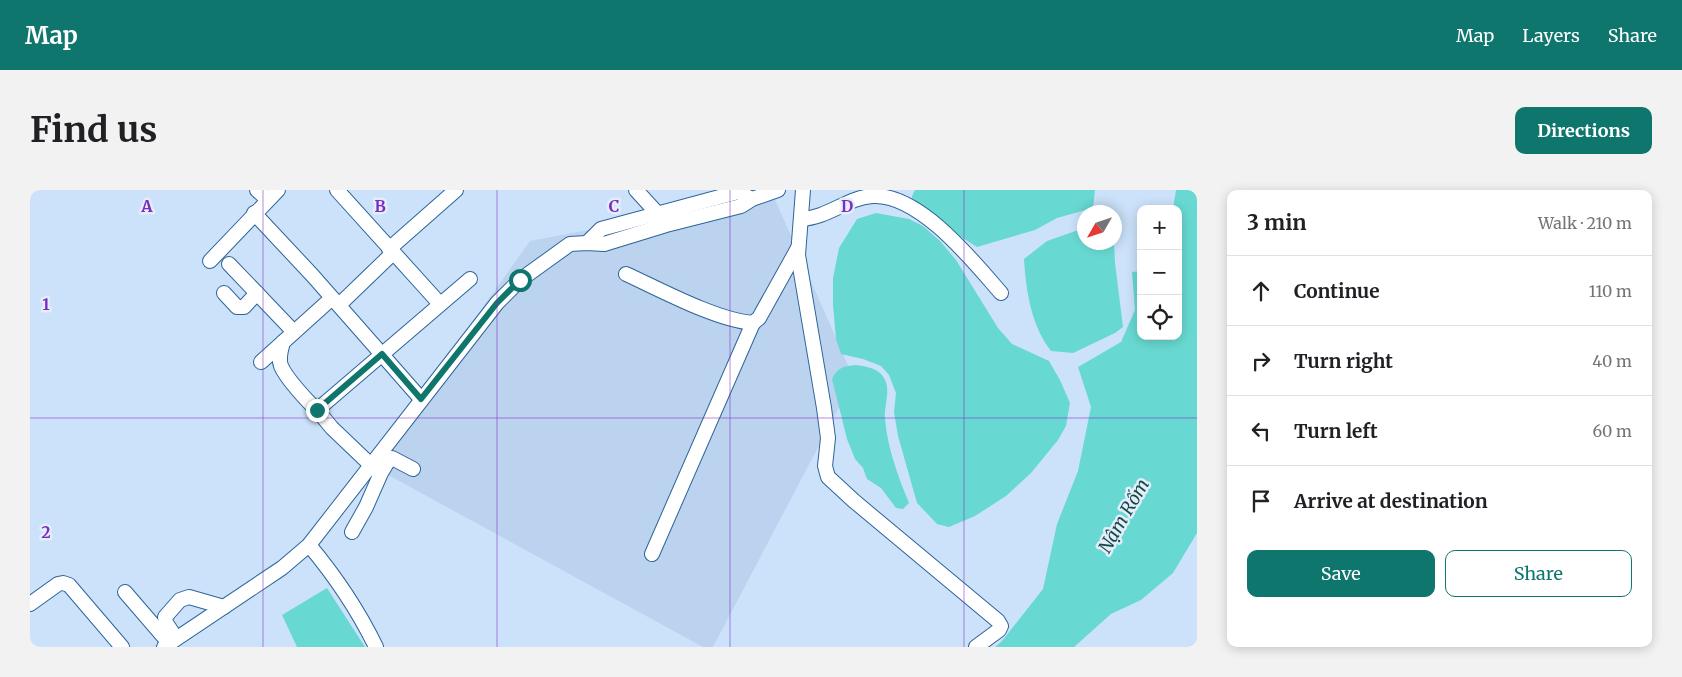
<!DOCTYPE html>
<meta charset="utf-8">
<style>
:root{--surface:#fff;--page:#f2f2f2;--text:#202124;--muted:#757577;--line:#e0e0e0;--accent:#0f766e}
body{margin:0;font-family:Merriweather,serif;background:var(--page);color:var(--text)}
.controls{position:absolute;right:15px;top:15px;display:grid;overflow:hidden;border-radius:10px;box-shadow:0 2px 12px #0003}
.controls button{width:45px;height:45px;display:grid;place-items:center;padding:0;border:0;border-bottom:1px solid var(--line);background:var(--surface);color:var(--text);font:25px sans-serif}
.compass{position:absolute;left:1047px;top:15px;width:45px;height:45px;border-radius:50%;background:var(--surface);box-shadow:0 2px 12px #0003;rotate:231deg}
.stop{position:absolute;width:15px;height:15px;margin:-11px;border:4px solid #0f766e;border-radius:50%;background:#fff}
.stop.end{background:#0f766e;border-color:#fff;box-shadow:0 1px 5px #0008}
.list{margin:0;padding:0;list-style:none}
h2{display:flex;justify-content:space-between;align-items:center;height:65px;margin:0;padding:0 20px;font-size:21px}
h2 small{font-size:16px;font-weight:400;color:var(--muted)}
.list li{display:grid;grid-template-columns:32px 1fr auto;gap:15px;align-items:center;box-sizing:border-box;height:70px;padding:0 20px;border-top:1px solid var(--line)}
.list b{display:block;font-size:19px;white-space:nowrap}
.list em{font-size:16px;font-style:normal;color:var(--muted)}
.actions{display:flex;gap:10px;padding:15px 20px}
.actions a{flex:1;padding:11px 0;border:1px solid var(--accent);border-radius:10px;text-align:center;font-size:18px;color:var(--accent)}
.actions .main{background:var(--accent);color:#fff}
.icon{flex:none;width:28px;height:28px;fill:none;stroke:currentColor;stroke-width:2;stroke-linecap:round;stroke-linejoin:round}
.map{position:relative;flex:none;width:1167px;height:457px;overflow:hidden;border-radius:10px}
header{display:flex;align-items:center;gap:30px;box-sizing:border-box;height:70px;padding:0 25px;background:var(--accent);color:#fff}
header strong{font-size:24px}
nav{display:flex;gap:28px;margin-inline-start:auto;font-size:18px}
.intro{display:flex;align-items:center;justify-content:space-between;box-sizing:border-box;height:120px;padding:0 30px}
h1{margin:0;font-size:35px}
.button{padding:12px 22px;border-radius:10px;background:var(--accent);color:#fff;font-size:18px;font-weight:700}
main{display:flex;gap:30px;padding:0 30px}
aside{flex:1;background:var(--surface);border-radius:10px;box-shadow:0 2px 12px #0003}
.map>svg:first-child{display:block}
.built{fill:#bbd3ee}
.water{fill:#68d9d2}
.lines{fill:none;stroke-linecap:round;stroke-linejoin:round}
.minor-casing{stroke:#2d6498;stroke-width:16}
.minor{stroke:#fff;stroke-width:14}
.route{stroke:#0f766e;stroke-width:6}
.grid{fill:none;stroke:#7b2cbf;stroke-width:1;stroke-opacity:0.55}
.labels{text-anchor:middle;stroke-width:5;stroke-linejoin:round;paint-order:stroke}
.water-label{font-size:18px;font-style:italic;fill:#174a47;stroke:#e3eefa}
.grid-label{font-size:16px;text-anchor:middle;font-weight:bold;fill:#7b2cbf;stroke:#e3eefa;stroke-width:5;stroke-linejoin:round;paint-order:stroke}
</style>
<header>
<strong>Map</strong>
<nav><a>Map</a><a>Layers</a><a>Share</a></nav>
</header>
<div class="intro"><h1>Find us</h1><a class="button">Directions</a></div>
<main>
<div class="map">
<svg width="1167" height="457" viewBox="0 0 1167 457">
<rect width="100%" height="100%" fill="#cbe2fa"/>
<polygon class="built" points="743,5 824,189 683,457 673,457 340,275 500,51"/>
<g class="water">
<path d="M885,0H1065L1063,18L1027,28L1005,40L947,57L885,18C880,11 881,7 885,0Z"/>
<polygon points="1146,0 1167,0 1167,343 1143,383 1111,410 1081,424 1044,457 965,457 972,451 1013,399 1027,334 1048,281 1061,217 1048,177 1091,152 1105,120 1102,82 1111,81 1111,146 1148,146 1148,19 1143,19"/>
<polygon points="846,23 879,29 893,36 910,51 926,70 968,138 982,154 1019,171 1030,190 1040,213 1036,236 1028,250 1001,283 976,306 945,326 919,337 907,334 887,313 868,246 864,222 866,203 859,185 851,176 833,169 811,164 806,149 803,115 803,88 809,58 827,29"/>
<path d="M1054,38V52L1084,53L1085,73L1093,137L1085,143L1043,163L1021,161C1001,135 996,101 994,69L1017,51Z"/>
<path d="M826,175C834,176 846,178 851,184C863,197 854,213 855,228C857,257 868,286 879,313L873,319L866,318L851,298L837,289L833,278L825,269L817,249L802,189C808,177 814,176 826,175Z"/>
<polygon points="297,398 335,457 267,457 252,425"/>
</g>
<g class="lines">
<g class="minor-casing">
<g id="minor">
<polyline points="227,0 238,10"/>
<polyline points="307,0 410,114"/>
<polyline points="606,0 627,23"/>
<polyline points="773,0 768,65 794,218 798,248 795,276 798,287 824,311 968,431 971,436 969,440 946,457"/>
<polyline points="224,23 283,86 391,209"/>
<path d="M771,29C798,28 818,7 843,6C890,4 943,71 971,103"/>
<polyline points="557,53 571,39 708,2 722,9"/>
<polyline points="359,59 426,0"/>
<polyline points="180,71 248,0"/>
<polyline points="199,74 264,142"/>
<path d="M596,84C631,100 686,130 723,133L729,128L768,58"/>
<polyline points="194,103 207,117 214,117 227,103"/>
<polyline points="309,115 363,63"/>
<path d="M253,152C251,160 248,168 251,176C256,188 277,211 287,220L440,89"/>
<polyline points="231,172 302,108"/>
<polyline points="287,220 302,238 346,280"/>
<polyline points="322,342 336,317 351,283 360,268 362,268 383,279"/>
<path d="M279,355C305,386 328,420 346,457"/>
<polyline points="622,364 723,133"/>
<polyline points="95,402 139,453"/>
<polyline points="0,414 28,394 33,393 39,395 92,457"/>
<polyline points="146,448 136,433 135,427 150,410 159,407 194,417"/>
<polyline points="134,457 252,378 279,355 467,113 490,90 540,54 557,53 574,54 636,35 711,16 722,9 748,0"/>
</g>
</g>
<use href="#minor" class="minor"/>
</g>
<g class="lines">
<polyline class="route" points="287,220 352,164 391,209 467,113 490,90"/>
</g>
<path class="grid" d="M233,0V457M467,0V457M700,0V457M934,0V457M0,228H1167"/>
<g class="labels">
<g class="water-label">
<text transform="translate(1094 326) rotate(-60)" y="6">Nậm Rốm</text>
</g>
</g>
<g class="grid-label">
<text x="117" y="22">A</text>
<text x="350" y="22">B</text>
<text x="584" y="22">C</text>
<text x="817" y="22">D</text>
<text x="16" y="120">1</text>
<text x="16" y="348">2</text>
</g>
</svg>
<div class="controls">
<button>+</button>
<button>−</button>
<button><svg class="icon" aria-label="locate" viewBox="0 0 24 24"><circle cx="12" cy="12" r="6"/><path d="M12 2v4M12 18v4M2 12h4M18 12h4"/></svg></button>
</div>
<svg class="compass" viewBox="-18 -18 36 36"><path d="M0-13l5 13h-10z" fill="#e53935"/><path d="M0 13l5-13h-10z" fill="#757577"/></svg>
<div class="stop" style="left:490px;top:90px"></div>
<div class="stop end" style="left:287px;top:220px"></div>
</div>
<aside>
<h2>3 min<small>Walk · 210 m</small></h2>
<ul class="list">
<li><svg class="icon" aria-label="ahead" viewBox="0 0 24 24"><path d="M12 20V5M6 11l6-6 6 6"/></svg><div><b>Continue</b></div><em>110 m</em></li>
<li><svg class="icon" aria-label="right" viewBox="0 0 24 24"><path d="M7 20v-9h11M14 6l5 5-5 5"/></svg><div><b>Turn right</b></div><em>40 m</em></li>
<li><svg class="icon" aria-label="left" viewBox="0 0 24 24"><path d="M17 20v-9H6M10 6l-5 5 5 5"/></svg><div><b>Turn left</b></div><em>60 m</em></li>
<li><svg class="icon" aria-label="arrive" viewBox="0 0 24 24"><path d="M6 21V4h12l-3 4 3 4H6"/></svg><div><b>Arrive at destination</b></div></li>
</ul>
<div class="actions"><a class="main">Save</a><a>Share</a></div>
</aside>
</main>
